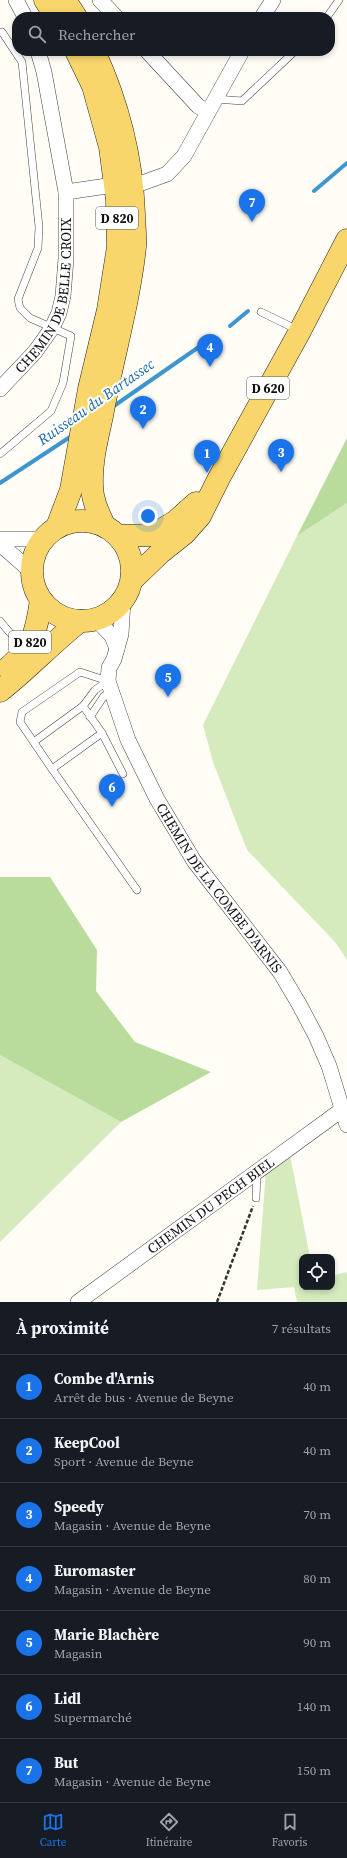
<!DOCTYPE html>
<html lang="fr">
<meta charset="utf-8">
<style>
:root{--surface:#171b24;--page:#20242c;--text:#f1f3f6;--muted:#9ea1a6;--line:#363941;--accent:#1a73e8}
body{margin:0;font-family:"Source Serif 4",serif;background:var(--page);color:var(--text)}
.controls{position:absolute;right:12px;bottom:12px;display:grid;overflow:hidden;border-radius:8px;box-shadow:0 2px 6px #0003}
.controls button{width:36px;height:36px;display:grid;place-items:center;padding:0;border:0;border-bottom:1px solid var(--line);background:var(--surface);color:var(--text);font:20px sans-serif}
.you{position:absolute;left:148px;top:516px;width:14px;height:14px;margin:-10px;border:3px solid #fff;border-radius:50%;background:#1a73e8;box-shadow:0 0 0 6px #1a73e833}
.badge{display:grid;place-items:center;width:26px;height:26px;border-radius:50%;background:var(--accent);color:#fff;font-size:13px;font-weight:700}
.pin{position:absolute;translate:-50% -33px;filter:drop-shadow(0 1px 2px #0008)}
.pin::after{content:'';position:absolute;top:21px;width:14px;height:12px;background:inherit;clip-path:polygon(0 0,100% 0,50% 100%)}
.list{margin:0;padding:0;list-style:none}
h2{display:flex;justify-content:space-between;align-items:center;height:52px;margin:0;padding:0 16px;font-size:17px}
h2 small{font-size:13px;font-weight:400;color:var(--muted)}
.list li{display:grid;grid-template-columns:26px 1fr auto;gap:12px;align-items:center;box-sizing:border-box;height:64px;padding:0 16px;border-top:1px solid var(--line)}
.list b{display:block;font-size:15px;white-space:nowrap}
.list p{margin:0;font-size:13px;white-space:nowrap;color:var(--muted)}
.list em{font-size:13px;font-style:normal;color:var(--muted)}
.icon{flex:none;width:22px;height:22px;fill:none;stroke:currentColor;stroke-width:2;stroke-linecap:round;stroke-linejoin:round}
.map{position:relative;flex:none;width:347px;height:1302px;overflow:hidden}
.search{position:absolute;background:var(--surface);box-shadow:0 2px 6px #0003;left:12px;right:12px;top:12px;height:44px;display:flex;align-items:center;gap:10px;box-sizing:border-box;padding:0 14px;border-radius:16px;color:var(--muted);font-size:15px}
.sheet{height:500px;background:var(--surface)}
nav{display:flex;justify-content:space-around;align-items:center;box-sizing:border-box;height:56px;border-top:1px solid var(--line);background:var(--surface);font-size:11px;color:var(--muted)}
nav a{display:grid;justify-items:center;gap:2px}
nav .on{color:var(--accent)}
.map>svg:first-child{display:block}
.green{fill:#d5ebbd}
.forest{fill:#b9dc9c}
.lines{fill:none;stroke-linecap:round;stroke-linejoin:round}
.stream{stroke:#3f96cf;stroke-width:4}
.lane-casing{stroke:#444;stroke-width:8}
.street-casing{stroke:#444;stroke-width:16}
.primary-casing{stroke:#222;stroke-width:23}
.path{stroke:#333;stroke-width:2.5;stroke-dasharray:4 2;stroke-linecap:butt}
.lane{stroke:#fff;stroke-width:7}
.street{stroke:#fff;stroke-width:15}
.primary{stroke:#f9d66b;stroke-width:22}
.labels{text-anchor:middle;stroke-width:4;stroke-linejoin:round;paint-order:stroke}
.shield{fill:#fff;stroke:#585858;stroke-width:1}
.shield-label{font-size:13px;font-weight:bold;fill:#111}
.street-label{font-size:14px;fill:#111;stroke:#fff}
.water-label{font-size:15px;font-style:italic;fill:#1768a6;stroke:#fff}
</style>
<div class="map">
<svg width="347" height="1302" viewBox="0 0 347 1302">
<rect width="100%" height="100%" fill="#fffdf5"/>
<g class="green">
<polygon points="347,503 347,960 335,942 247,850 213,762 203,725 297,536"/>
<polygon points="0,1055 121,1122 0,1242"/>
<polygon points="290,1155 310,1257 302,1257 302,1287 332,1287 332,1276 347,1272 347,1302 297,1302 294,1287 257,1290 266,1170"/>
</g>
<g class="forest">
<polygon points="347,438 347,503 297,536"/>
<polygon points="0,877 50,877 97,950 96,991 135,1042 211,1072 121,1122 0,1055"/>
</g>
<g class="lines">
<g class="stream">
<polyline points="314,191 347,163"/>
<polyline points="230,326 248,311"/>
<polyline points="111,408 206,342"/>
<polyline points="0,483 73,435"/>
</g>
<g class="lane-casing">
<g id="lane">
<polyline points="327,17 339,0"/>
<polyline points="216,99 242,101 295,51"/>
<polyline points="261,312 298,330"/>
<polyline points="0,454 51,411 63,383 71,336 30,318 20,308 18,299 38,248 39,227 22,62 2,32"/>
<polyline points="0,621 10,633"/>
<polyline points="83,706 102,733 123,774"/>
<polyline points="90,717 104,696 111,692"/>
<polyline points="102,733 52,769 20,722 22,712 80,672 108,681"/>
<polyline points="35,741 83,706 95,690 108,681"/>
<polyline points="52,769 137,890"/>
<polyline points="256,1198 257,1173"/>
</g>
</g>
<g class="street-casing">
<g id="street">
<polyline points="16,0 25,17"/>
<polyline points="100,0 116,17"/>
<polyline points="262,17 273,0"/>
<polyline points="147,51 198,106 208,112"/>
<polyline points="142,183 167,174 184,156 242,51"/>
<polyline points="66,192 107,186"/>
<path id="s1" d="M0,389L35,352L52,328L59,313L63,296L66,259V192L44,72L38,51"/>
<polyline points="0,539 43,539"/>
<polyline points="0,544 32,572"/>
<path id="s2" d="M123,601L121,634L114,659L109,668L108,681L128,740L157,799L194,861L280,972L299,1004L316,1036L329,1066L347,1125"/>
<polyline points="96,619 112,636 117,649"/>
<path id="s3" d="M78,1302L343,1109"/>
</g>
</g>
<g class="primary-casing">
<g id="primary">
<polyline points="45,0 56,17"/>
<polyline points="65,0 76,17"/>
<path d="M94,51C118,103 132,157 134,214C134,225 136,236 135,247C129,304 112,360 102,416C97,439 91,462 92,485C92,500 98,512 104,525"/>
<circle cx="82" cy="571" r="50"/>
<polyline points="57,527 71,490 89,389 108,310 118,247 117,200 110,147 93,86 76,51"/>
<polyline points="120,536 153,535 176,521 196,503"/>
<polyline points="132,580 160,553 184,534 200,516 219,478 300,331 347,240"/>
<path d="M8,668C34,645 36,633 41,600"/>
<path d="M0,691C28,669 52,643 80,621"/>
</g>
</g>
<polyline class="path" points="217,1302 253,1206"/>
<use href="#lane" class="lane"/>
<use href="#street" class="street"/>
<use href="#primary" class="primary"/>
</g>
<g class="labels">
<g class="shield">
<rect x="96" y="207" width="42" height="22" rx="3"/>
<rect x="247" y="377" width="42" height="22" rx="3"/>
<rect x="9" y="631" width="42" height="22" rx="3"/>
</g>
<g class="shield-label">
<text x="117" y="223">D 820</text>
<text x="268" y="393">D 620</text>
<text x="30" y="647">D 820</text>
</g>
<g class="street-label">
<text dy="5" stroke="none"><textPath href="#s1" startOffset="109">CHEMIN DE BELLE CROIX</textPath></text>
<text dy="5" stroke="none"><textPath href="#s2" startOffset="319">CHEMIN DE LA COMBE D'ARNIS</textPath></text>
<text dy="5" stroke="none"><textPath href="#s3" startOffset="164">CHEMIN DU PECH BIEL</textPath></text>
</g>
<g class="water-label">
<text transform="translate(96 402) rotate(-35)" y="5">Ruisseau du Bartassec</text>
</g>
</g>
</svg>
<div class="controls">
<button><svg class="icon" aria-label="locate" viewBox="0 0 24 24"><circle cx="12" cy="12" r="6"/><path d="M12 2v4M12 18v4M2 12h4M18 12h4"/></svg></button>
</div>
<div class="you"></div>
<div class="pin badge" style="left:207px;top:473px">1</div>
<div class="pin badge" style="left:143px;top:429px">2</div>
<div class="pin badge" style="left:281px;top:472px">3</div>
<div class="pin badge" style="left:210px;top:367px">4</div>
<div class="pin badge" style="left:168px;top:697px">5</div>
<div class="pin badge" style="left:112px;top:807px">6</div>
<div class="pin badge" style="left:252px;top:222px">7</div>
<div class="search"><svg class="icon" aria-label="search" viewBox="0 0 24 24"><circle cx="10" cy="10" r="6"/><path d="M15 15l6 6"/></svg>Rechercher</div>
</div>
<section class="sheet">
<h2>À proximité<small>7 résultats</small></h2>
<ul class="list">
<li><span class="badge">1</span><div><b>Combe d'Arnis</b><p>Arrêt de bus · Avenue de Beyne</p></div><em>40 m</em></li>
<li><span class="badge">2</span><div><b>KeepCool</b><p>Sport · Avenue de Beyne</p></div><em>40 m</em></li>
<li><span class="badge">3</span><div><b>Speedy</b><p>Magasin · Avenue de Beyne</p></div><em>70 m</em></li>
<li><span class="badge">4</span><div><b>Euromaster</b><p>Magasin · Avenue de Beyne</p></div><em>80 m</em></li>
<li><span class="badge">5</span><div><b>Marie Blachère</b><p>Magasin</p></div><em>90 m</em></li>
<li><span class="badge">6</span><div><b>Lidl</b><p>Supermarché</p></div><em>140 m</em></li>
<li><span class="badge">7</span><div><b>But</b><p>Magasin · Avenue de Beyne</p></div><em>150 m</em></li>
</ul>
</section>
<nav>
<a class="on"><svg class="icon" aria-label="map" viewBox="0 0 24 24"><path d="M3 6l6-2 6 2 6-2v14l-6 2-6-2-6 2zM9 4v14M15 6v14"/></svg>Carte</a>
<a><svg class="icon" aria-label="directions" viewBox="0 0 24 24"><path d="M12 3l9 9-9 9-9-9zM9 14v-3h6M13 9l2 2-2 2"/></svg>Itinéraire</a>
<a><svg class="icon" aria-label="saved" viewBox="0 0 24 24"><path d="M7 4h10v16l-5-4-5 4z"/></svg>Favoris</a>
</nav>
